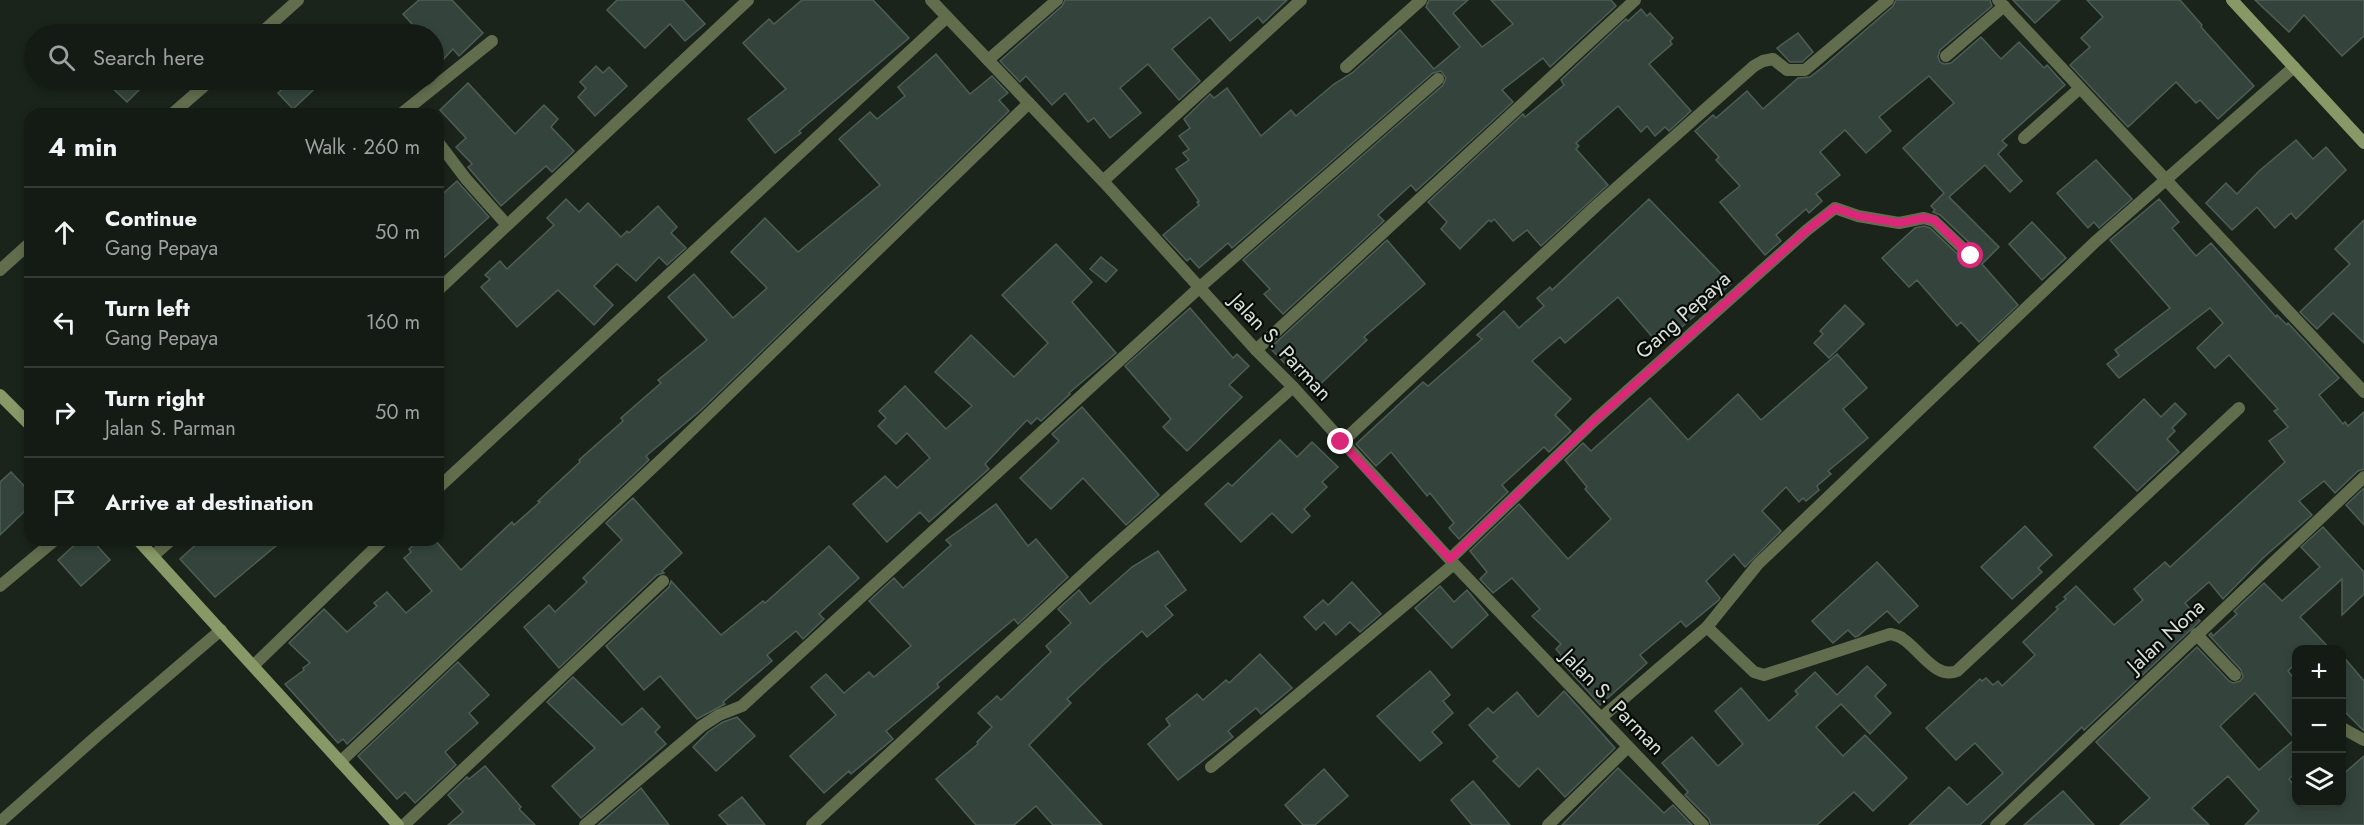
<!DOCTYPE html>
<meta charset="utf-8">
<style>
:root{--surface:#141b14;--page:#1d241d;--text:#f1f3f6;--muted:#9da1a0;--line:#333934}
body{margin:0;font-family:Jost,sans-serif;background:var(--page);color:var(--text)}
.controls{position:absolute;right:18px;bottom:18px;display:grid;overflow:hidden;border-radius:12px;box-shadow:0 3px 9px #0003}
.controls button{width:54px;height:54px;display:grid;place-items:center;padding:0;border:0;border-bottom:2px solid var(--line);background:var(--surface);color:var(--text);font:30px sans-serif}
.stop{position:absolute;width:18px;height:18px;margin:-14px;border:4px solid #db2777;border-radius:50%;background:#fff}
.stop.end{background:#db2777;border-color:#fff;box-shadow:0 2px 6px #0008}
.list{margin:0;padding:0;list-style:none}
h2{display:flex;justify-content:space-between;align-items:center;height:78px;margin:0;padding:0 24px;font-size:26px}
h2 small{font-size:20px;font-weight:400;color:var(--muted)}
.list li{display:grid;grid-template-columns:39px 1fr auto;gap:18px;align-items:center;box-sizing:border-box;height:90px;padding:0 24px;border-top:2px solid var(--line)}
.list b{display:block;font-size:22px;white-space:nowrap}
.list p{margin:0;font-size:20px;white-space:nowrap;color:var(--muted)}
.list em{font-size:20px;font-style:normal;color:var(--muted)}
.icon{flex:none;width:33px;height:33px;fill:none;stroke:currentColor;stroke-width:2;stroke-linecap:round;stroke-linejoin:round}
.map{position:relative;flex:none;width:2364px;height:825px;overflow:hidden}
.search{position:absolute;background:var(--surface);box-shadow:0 3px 9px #0003;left:24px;top:24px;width:420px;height:66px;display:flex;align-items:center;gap:15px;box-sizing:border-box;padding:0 21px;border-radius:33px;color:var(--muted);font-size:22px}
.panel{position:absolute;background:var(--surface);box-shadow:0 3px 9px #0003;left:24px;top:108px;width:420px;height:438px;border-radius:18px}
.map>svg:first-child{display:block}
.building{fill:#34443d;stroke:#4e5e57;stroke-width:1.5;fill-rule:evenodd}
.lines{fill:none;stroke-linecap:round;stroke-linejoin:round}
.lane{stroke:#626d4e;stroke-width:12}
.street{stroke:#626d4e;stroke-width:12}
.secondary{stroke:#879966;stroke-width:12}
.route{stroke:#db2777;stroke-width:8}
.labels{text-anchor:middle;stroke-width:4.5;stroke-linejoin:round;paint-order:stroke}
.street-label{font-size:21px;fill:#d9e0d9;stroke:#080c08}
</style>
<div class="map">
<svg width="2364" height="825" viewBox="0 0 2364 825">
<rect width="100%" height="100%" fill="#1a241a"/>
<g class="building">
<polygon points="419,0 452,0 483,33 459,56 453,49 434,69 434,34 403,34 412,24 403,14"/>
<polygon points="617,0 683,0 705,24 685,41 670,24 645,48 607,10"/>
<polygon points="802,0 873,0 909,38 799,131 801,133 775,153 748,119 786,89 743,43 769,19 774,24"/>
<polygon points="1065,0 1287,0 1263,23 1258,17 1230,41 1210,17 1172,49 1200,81 1179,100 1148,64 1120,88 1141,113 1110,138 1094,118 1088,122 1065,93 1052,105 1026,76 1020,82 1000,61 1062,6"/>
<polygon points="1429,0 1468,0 1453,13 1482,47 1513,24 1491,0 1611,0 1616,6 1550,67 1543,58 1502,90 1513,102 1416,191 1411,185 1378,215 1384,221 1283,314 1264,294 1270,289 1243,260 1443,85 1446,78 1441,71 1433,73 1232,248 1228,243 1199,268 1190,258 1187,261 1163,235 1199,205 1197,202 1199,201 1176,169 1189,160 1183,153 1189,149 1179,136 1190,128 1184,119 1210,94 1214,98 1227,88 1261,136 1291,110 1296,116 1334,84 1352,73 1400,30 1434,69 1460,47 1426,7"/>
<polygon points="1896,0 1990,0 1992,6 1940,50 1938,57 1940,62 1944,64 1951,63 1981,37 2001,59 2019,42 2044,68 2047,65 2065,85 2002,141 2007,145 1998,154 2022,181 2010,192 1985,165 1949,197 1999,247 1982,264 2018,305 1979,342 1961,322 1957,326 1917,280 1909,287 1882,258 1915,228 1924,226 1930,228 1966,262 1974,264 1979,258 1977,250 1940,215 1933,212 1935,210 1931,206 1944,193 1903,148 1954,103 1929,76 1879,117 1891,131 1866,153 1845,130 1820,152 1840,175 1816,194 1822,201 1809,213 1806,209 1776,235 1781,241 1765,255 1720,202 1740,186 1716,160 1719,157 1695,131 1713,115 1716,118 1747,91 1763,109 1798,78 1810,77 1824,66 1893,6"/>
<polygon points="2013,0 2060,0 2035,23"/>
<polygon points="2087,0 2180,0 2202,25 2201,27 2254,86 2218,119 2200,100 2196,103 2176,82 2128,127 2070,65 2090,47 2081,38 2103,17"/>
<polygon points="2255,0 2364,0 2364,36 2342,56 2304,15 2289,32"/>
<polygon points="1641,9 1647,16 1650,13 1673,38 1670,41 1672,44 1649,64 1691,111 1669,131 1665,127 1655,136 1647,126 1641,132 1618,106 1576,143 1579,146 1576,149 1608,185 1541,246 1527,230 1513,241 1494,219 1491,222 1489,220 1460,249 1441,229 1447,222 1428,202 1523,114 1525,117 1564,85 1561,80 1626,19 1628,21"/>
<polygon points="1798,33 1813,52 1802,62 1790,62 1777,48"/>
<polygon points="936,54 970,94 992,76 1008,93 999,100 1009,111 701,410 646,456 649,460 347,744 343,739 338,743 285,684 304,670 303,668 310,663 289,643 324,609 347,632 377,606 374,603 387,592 406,613 432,591 404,558 411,552 409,549 419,540 435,540 461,570 512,522 514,525 540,502 538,501 580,462 579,460 623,421 621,418 661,383 658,380 707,340 668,297 694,274 733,318 767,288 731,252 765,218 798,252 880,185 839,139 870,112 877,119 905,96 898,87"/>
<polygon points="596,66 603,73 609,67 627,86 595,116 578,97 586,88 580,82"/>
<polygon points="104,80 149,80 127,102"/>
<polygon points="293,80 324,80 293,109 278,93"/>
<polygon points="468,83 515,134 544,105 558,119 551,127 574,151 552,172 546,166 501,206 468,167 472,164 456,147 466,138 440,110"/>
<polygon points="2296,140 2313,159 2326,147 2346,170 2296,219 2291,213 2275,228 2257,207 2232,230 2206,203 2226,183 2237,194 2259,171"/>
<polygon points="2096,160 2132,199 2099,228 2094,222 2088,228 2057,193"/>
<polygon points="457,181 489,217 438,263 438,198"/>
<polygon points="566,199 579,212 588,203 621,237 627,231 629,233 658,206 677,227 671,233 686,248 667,265 659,257 636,281 617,264 594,286 613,305 594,325 558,290 517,327 481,287 490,279 485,275 500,261 507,269 554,225 547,218"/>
<polygon points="1649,199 1731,284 1660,346 1618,297 1565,343 1560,337 1532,361 1571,399 1555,415 1571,431 1549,452 1544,447 1502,485 1508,492 1459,539 1449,528 1454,523 1430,493 1427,496 1391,452 1376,466 1356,444 1423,382 1428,386 1482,339 1477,335 1504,311 1519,328 1544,306 1537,298 1550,287 1552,290"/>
<polygon points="2159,199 2179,222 2172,228 2196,256 2211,243 2276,317 2277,315 2287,325 2288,323 2339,378 2319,395 2343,424 2345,422 2348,426 2364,412 2364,469 2358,471 2335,493 2324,481 2299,501 2312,515 2263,558 2223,599 2209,582 2185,603 2200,621 2084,730 2082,727 1980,825 1909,825 1949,787 1967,805 2003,773 1975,743 1956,760 1926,728 1980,679 1982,681 1986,678 1993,685 1998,681 2002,686 2035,655 2023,642 2058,609 2056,607 2066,599 2064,597 2076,586 2114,625 2143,600 2134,589 2165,562 2170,567 2285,462 2269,441 2288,427 2274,411 2278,409 2229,355 2215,368 2197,348 2223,323 2210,308 2119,378 2107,364 2119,355 2115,350 2170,308 2110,240"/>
<polygon points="2364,220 2364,343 2333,313 2317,329 2300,312 2350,264 2335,249"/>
<polygon points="2032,222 2066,258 2042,280 2009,244"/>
<polygon points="1387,240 1425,284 1364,337 1367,340 1312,392 1270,348"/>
<polygon points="1056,244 1092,282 1072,302 1116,353 1069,393 1070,394 1041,421 1037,418 1031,424 1027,420 985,464 989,469 929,522 920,512 887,542 853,504 885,476 897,488 930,458 907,433 896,444 878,426 886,418 879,411 905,386 946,429 972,406 935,372 971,335 1014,377 1048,343 1002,295"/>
<polygon points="1101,257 1117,270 1106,282 1090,269"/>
<polygon points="1845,305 1864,324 1829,358 1814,343 1823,334 1820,331"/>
<polygon points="1190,308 1233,358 1237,354 1249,366 1229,385 1242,397 1187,451 1163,427 1171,419 1125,366"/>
<polygon points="1837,354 1867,388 1843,409 1868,438 1828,471 1831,474 1817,486 1819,490 1806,501 1803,498 1799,502 1786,487 1762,511 1781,531 1745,567 1734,554 1706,581 1720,598 1719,600 1686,627 1681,621 1640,655 1647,663 1600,705 1558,658 1562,656 1556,649 1561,644 1532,616 1540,609 1512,578 1493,593 1480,579 1487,572 1470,551 1519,504 1568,559 1611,519 1585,489 1587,487 1565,460 1583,443 1591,451 1650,398 1688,440 1738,394 1761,420"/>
<polygon points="2144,399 2161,417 2175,403 2186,414 2172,428 2175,431 2167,439 2179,452 2137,491 2094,447"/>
<polygon points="1082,407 1159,495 1126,525 1083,478 1051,509 1020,478 1059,441 1052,434"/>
<polygon points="1280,440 1297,457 1312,442 1338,467 1322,482 1327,487 1304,509 1310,516 1292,533 1272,513 1241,542 1205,504 1228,483 1232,486"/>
<polygon points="11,472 30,492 30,506 0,535 0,482"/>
<polygon points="2364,488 2364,525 2346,505"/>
<polygon points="633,498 682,553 662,571 664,573 657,575 559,668 524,627 549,605 555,612 587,582 583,578 622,540 606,523"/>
<polygon points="996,504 1028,546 1036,539 1068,577 1018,624 1014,619 937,684 939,687 886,731 893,739 851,774 849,771 824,793 790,756 836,715 811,687 826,674 844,693 869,672 874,677 911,646 869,601 894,578 903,588 951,545 946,540"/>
<polygon points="2025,526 2052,555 2038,568 2042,572 2012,599 1981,567"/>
<path d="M2323,527L2364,572V594L2342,615V579L2300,617L2331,650H2296V663L2288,671L2296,681V772L2289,779L2296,788V802H2342V775L2364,756V825H2245L2259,811L2228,776L2192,808L2209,825H2120L2150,798L2096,742L2197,647L2229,681L2233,683L2240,681L2243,677L2241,670L2209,635L2211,633L2213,636L2237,614L2234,611L2264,583L2282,601L2320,567L2301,547ZM2255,693L2295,739L2259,770L2220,726Z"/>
<polygon points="80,540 92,540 110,560 81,586 58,560"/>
<polygon points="201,540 283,540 215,597 180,559"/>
<polygon points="829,546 859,578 819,614 824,619 803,639 796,631 767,655 772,661 723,702 725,704 697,719 660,676 644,690 606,646 669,587 671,581 721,635 763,601 765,603"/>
<polygon points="1158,551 1186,590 1165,606 1173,615 1147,637 1142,631 1104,664 1067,699 1071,703 1029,745 1102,825 1053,825 1036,806 1014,825 976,825 936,779 978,744 977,742 992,727 978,713 997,696 1001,700 1051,652 1046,646 1071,623 1058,609 1079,590 1090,604 1132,567"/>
<polygon points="1877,562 1918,606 1899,623 1887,611 1858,636 1855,637 1848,630 1833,643 1812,621"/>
<polygon points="1352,582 1381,614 1360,632 1350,622 1336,635 1324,622 1316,630 1304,617 1323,600 1328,605"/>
<polygon points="1440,586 1454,602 1467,590 1488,615 1452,648 1415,608"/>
<polygon points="1260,654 1292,688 1261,714 1256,708 1228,731 1233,737 1178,780 1148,744 1170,725 1166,719 1197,694 1203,700 1226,680 1229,683"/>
<polygon points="2342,655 2364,681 2364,731 2342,709"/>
<polygon points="458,662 489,695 469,713 478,723 445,752 456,765 415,803 405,792 397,799 358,756"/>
<polygon points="1867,666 1886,685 1875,696 1891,713 1870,734 1841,704 1816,727 1843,756 1865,735 1907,778 1873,811 1854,792 1817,825 1711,825 1709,819 1685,795 1688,792 1662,763 1692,737 1718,766 1743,744 1715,711 1741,688 1769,721 1798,694 1795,691 1815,672 1837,695"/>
<polygon points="1430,671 1450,695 1443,701 1453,713 1432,732 1442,743 1420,761 1377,716"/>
<polygon points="573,677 622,725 642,708 660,727 655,732 666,744 581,818 552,786 595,748 547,702"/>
<polygon points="1564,691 1615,748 1565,797 1538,768 1519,787 1493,761 1498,757 1469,725 1488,708 1493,713 1517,692 1538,717"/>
<polygon points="737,717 755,736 716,771 693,747 708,732 723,722"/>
<polygon points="485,766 521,807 519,809 535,825 448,825 463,812 448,795 467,777 469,779"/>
<polygon points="1618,768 1664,813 1673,805 1692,825 1562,825"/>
<polygon points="1324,769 1348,796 1315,825 1303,825 1285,805"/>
<polygon points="1473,781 1510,825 1472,825 1451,800"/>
<polygon points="641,788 669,825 598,825"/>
<polygon points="2063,791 2094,825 2024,825"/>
<polygon points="742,797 765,825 728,825 719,815"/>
</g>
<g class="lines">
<polyline class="lane" points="1548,825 1628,747"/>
<g class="street">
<polyline points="931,0 1103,181 1256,350 1293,387 1454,564 1703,825"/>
<polyline points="1998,0 2364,392"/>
<polyline points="260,34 298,0"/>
<polyline points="1946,56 2004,6"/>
<polyline points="988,60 1057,0"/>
<polyline points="1346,67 1421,0"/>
<polyline points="172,114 211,80"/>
<polyline points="401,114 492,41"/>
<polyline points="2024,138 2080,88"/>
<polyline points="438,142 466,179 507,225"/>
<polyline points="1103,181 1301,0"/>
<polyline points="0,270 30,243"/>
<polyline points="438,290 748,0"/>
<polyline points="1256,350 1635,0"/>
<polyline points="1341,443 1597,205 1754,66 1763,61 1773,59 1787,70 1805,70 1888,0"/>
<polyline points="438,488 947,17"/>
<polyline points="153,556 171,540"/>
<polyline points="1450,559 1595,420 1807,230 1835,208 1858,216 1899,223 1924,218 1934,221 1971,256"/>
<polyline points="0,586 55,540"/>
<path d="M1707,627L1754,672L1764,675L1890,634C1895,635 1900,636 1903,639C1919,649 1936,680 1957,671L2239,408"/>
<polyline points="2196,634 2235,675"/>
<polyline points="254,665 383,540"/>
<polyline points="1601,718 1707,627 1758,564 2095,242 2294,67"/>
<polyline points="2342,728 2364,740"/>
<polyline points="340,762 664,457 1029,103"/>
<polyline points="1211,767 1454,564"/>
<polyline points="0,822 98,735 221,630"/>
<polyline points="404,825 663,581"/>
<polyline points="585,825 702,726 719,715 742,706 1200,287 1438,79"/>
<polyline points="812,825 1101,558 1293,387"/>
<polyline points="1996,825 2364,477"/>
</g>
<g class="secondary">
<polyline points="2232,0 2364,143"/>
<polyline points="0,395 30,425"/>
<polyline points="138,540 398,825"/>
</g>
</g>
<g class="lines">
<polyline class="route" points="1341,442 1450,559 1595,420 1807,230 1835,208 1858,216 1899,223 1924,218 1934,220 1971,256"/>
</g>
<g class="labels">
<g class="street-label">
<text transform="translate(1683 315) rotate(-42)" y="7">Gang Pepaya</text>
<text transform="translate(1281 347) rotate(47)" y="7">Jalan S. Parman</text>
<text transform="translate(2166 636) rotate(-43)" y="7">Jalan Nona</text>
<text transform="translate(1613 702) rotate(46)" y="7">Jalan S. Parman</text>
</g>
</g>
</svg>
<div class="controls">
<button>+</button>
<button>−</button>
<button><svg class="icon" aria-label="layers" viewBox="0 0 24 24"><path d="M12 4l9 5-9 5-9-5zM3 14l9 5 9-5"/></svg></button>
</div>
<div class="stop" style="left:1971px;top:256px"></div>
<div class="stop end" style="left:1341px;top:442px"></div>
<div class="search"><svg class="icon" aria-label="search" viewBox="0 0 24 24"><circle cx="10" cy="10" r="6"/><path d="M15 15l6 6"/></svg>Search here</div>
<section class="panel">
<h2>4 min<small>Walk · 260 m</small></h2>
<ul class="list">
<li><svg class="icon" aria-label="ahead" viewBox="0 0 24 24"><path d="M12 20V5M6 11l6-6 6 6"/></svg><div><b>Continue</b><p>Gang Pepaya</p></div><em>50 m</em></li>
<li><svg class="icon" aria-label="left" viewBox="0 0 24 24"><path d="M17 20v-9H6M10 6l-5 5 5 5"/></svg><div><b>Turn left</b><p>Gang Pepaya</p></div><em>160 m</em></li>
<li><svg class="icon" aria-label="right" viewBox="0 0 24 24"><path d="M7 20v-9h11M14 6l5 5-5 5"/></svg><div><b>Turn right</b><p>Jalan S. Parman</p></div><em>50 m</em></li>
<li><svg class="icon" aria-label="arrive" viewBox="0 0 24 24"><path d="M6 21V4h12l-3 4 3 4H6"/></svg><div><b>Arrive at destination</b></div></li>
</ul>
</section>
</div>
